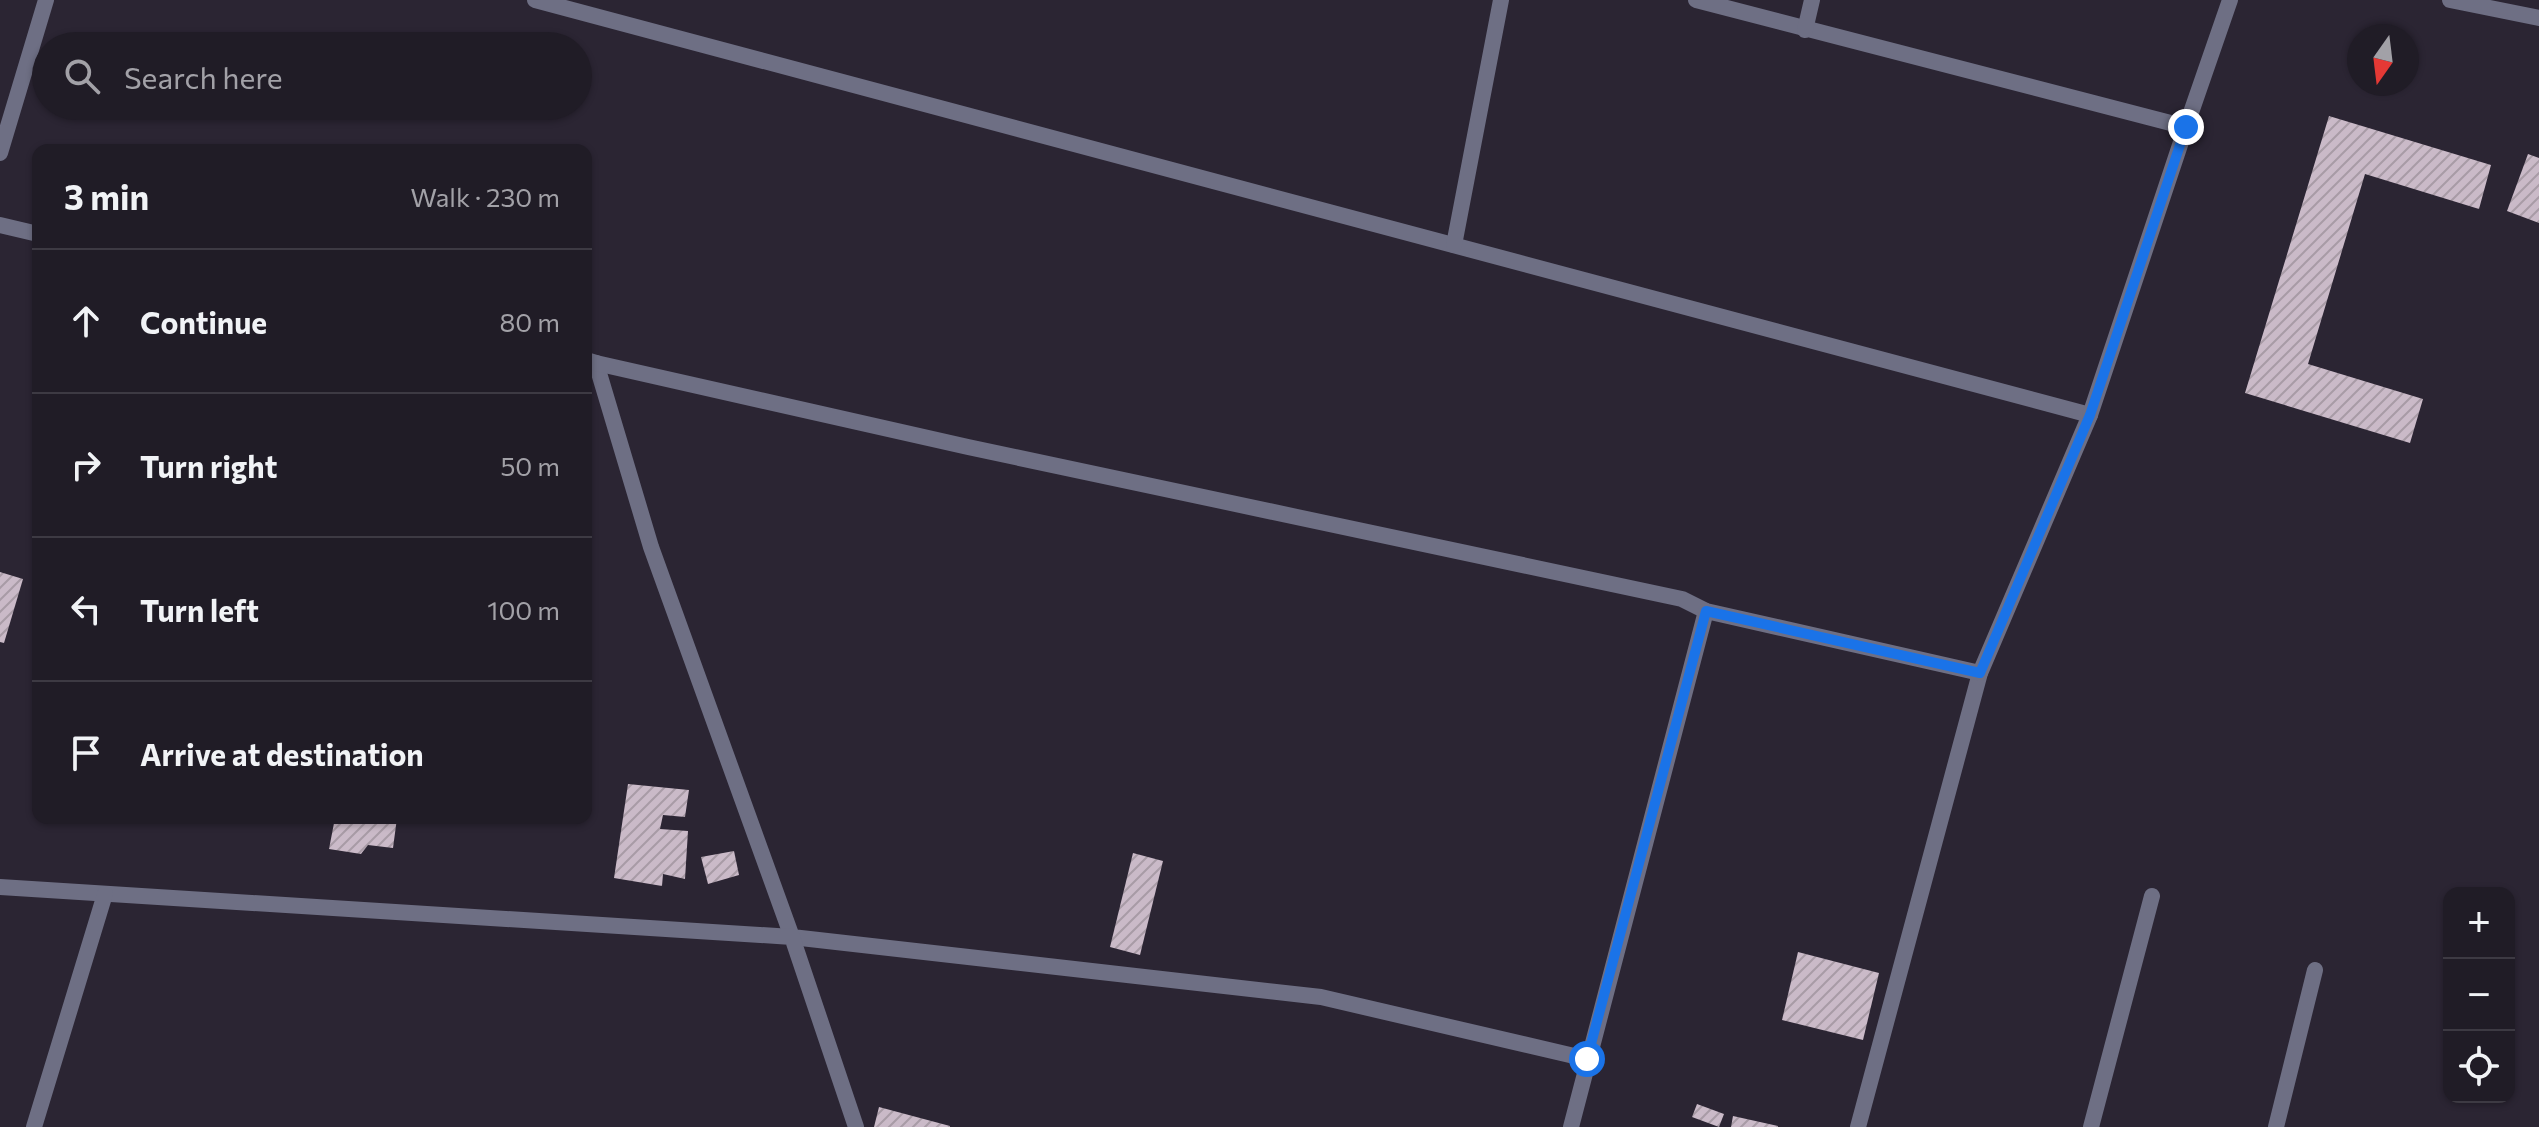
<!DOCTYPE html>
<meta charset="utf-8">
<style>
:root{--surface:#201c26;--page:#2d2932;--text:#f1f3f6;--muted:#a2a1a7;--line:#3d3a43}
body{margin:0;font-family:Commissioner,sans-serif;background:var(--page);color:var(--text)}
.controls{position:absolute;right:24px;bottom:24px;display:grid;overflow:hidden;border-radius:16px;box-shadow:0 2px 6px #0004}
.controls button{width:72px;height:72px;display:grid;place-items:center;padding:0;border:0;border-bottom:2px solid var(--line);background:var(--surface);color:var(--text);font:40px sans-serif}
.compass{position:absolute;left:2347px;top:24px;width:72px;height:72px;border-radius:50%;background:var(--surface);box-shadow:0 2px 6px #0004;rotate:194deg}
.stop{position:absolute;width:24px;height:24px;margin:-18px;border:6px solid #1a73e8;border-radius:50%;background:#fff}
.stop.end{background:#1a73e8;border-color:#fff;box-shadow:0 2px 8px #0008}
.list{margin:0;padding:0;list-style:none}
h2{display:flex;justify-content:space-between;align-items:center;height:104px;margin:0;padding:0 32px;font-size:34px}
h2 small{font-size:26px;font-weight:400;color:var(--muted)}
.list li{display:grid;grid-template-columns:52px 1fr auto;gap:24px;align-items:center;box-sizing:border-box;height:144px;padding:0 32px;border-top:2px solid var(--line)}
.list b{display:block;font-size:30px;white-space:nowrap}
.list em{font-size:26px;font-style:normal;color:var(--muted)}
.icon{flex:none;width:44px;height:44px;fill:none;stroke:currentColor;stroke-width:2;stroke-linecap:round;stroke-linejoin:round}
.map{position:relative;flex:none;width:2539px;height:1127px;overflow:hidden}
.search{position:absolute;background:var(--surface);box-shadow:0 2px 6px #0004;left:32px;top:32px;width:560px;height:88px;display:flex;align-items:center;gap:20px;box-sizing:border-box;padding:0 28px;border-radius:44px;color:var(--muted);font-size:30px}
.panel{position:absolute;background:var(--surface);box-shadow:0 2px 6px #0004;left:32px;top:144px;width:560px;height:680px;border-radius:16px}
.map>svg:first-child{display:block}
.building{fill:url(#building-hatch)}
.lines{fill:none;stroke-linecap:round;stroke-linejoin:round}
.minor{stroke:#6e6f84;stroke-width:16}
.route{stroke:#1a73e8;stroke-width:10}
</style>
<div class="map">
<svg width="2539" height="1127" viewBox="0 0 2539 1127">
<defs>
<pattern id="building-hatch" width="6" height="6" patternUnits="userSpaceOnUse" patternTransform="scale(2)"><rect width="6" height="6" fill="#cabac8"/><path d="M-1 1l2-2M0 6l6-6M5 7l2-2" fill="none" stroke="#a89ba6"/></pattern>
</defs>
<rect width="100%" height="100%" fill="#2b2533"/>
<g class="building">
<polygon points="2329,116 2491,165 2479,209 2365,174 2308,364 2423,399 2410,443 2245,393"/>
<polygon points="2528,154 2539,158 2539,223 2507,211"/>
<polygon points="0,572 23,579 4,643 0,642"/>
<polygon points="628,784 689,790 685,817 663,815 660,829 688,831 685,879 663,874 662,886 614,878"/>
<polygon points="335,818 397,818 393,848 368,845 361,854 329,849"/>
<polygon points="734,851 739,875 708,884 701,857"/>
<polygon points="1133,853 1163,861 1140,955 1110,947"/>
<polygon points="1798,952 1879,973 1863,1040 1782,1020"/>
<polygon points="1697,1104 1724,1114 1719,1127 1692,1117"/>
<polygon points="879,1107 950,1126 950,1127 874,1127"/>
<polygon points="1733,1116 1778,1126 1778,1127 1731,1127"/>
</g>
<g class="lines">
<g class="minor">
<polyline points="535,0 2090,415 1980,673 1858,1127"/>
<polyline points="1696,0 2186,127 2090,415"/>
<polyline points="2450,0 2539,18"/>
<polyline points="1805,30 1812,0"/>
<polyline points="2186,127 2230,0"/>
<polyline points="0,153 46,0"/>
<polyline points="0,225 38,234"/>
<polyline points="1454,245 1501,0"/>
<polyline points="586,360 596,363 651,547 792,937 1321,997 1587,1059"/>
<polyline points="596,363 968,447 1682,599 1706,611 1980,673"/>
<polyline points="0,887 792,937 856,1127"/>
<polyline points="34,1127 105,894"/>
<polyline points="1571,1127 1706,611"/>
<polyline points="2091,1127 2152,896"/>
<polyline points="2276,1127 2315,970"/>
</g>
</g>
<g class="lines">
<polyline class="route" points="1587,1059 1706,611 1980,673 2090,415 2186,127"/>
</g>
</svg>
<div class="controls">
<button>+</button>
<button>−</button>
<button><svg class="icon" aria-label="locate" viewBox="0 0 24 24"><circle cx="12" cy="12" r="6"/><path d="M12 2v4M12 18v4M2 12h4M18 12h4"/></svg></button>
</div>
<svg class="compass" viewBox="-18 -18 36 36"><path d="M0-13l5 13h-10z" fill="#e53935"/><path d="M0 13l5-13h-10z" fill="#a2a1a7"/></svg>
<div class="stop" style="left:1587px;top:1059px"></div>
<div class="stop end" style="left:2186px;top:127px"></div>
<div class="search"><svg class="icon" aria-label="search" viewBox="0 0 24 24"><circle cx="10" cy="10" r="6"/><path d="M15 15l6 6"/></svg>Search here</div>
<section class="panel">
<h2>3 min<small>Walk · 230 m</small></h2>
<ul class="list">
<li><svg class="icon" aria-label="ahead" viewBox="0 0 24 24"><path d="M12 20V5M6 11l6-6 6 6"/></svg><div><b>Continue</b></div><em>80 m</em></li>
<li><svg class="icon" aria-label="right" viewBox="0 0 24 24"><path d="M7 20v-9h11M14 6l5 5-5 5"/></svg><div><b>Turn right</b></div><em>50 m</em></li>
<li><svg class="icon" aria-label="left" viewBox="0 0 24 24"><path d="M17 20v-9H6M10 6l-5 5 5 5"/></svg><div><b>Turn left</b></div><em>100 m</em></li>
<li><svg class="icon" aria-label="arrive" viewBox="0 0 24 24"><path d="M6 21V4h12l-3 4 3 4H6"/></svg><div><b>Arrive at destination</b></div></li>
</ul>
</section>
</div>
